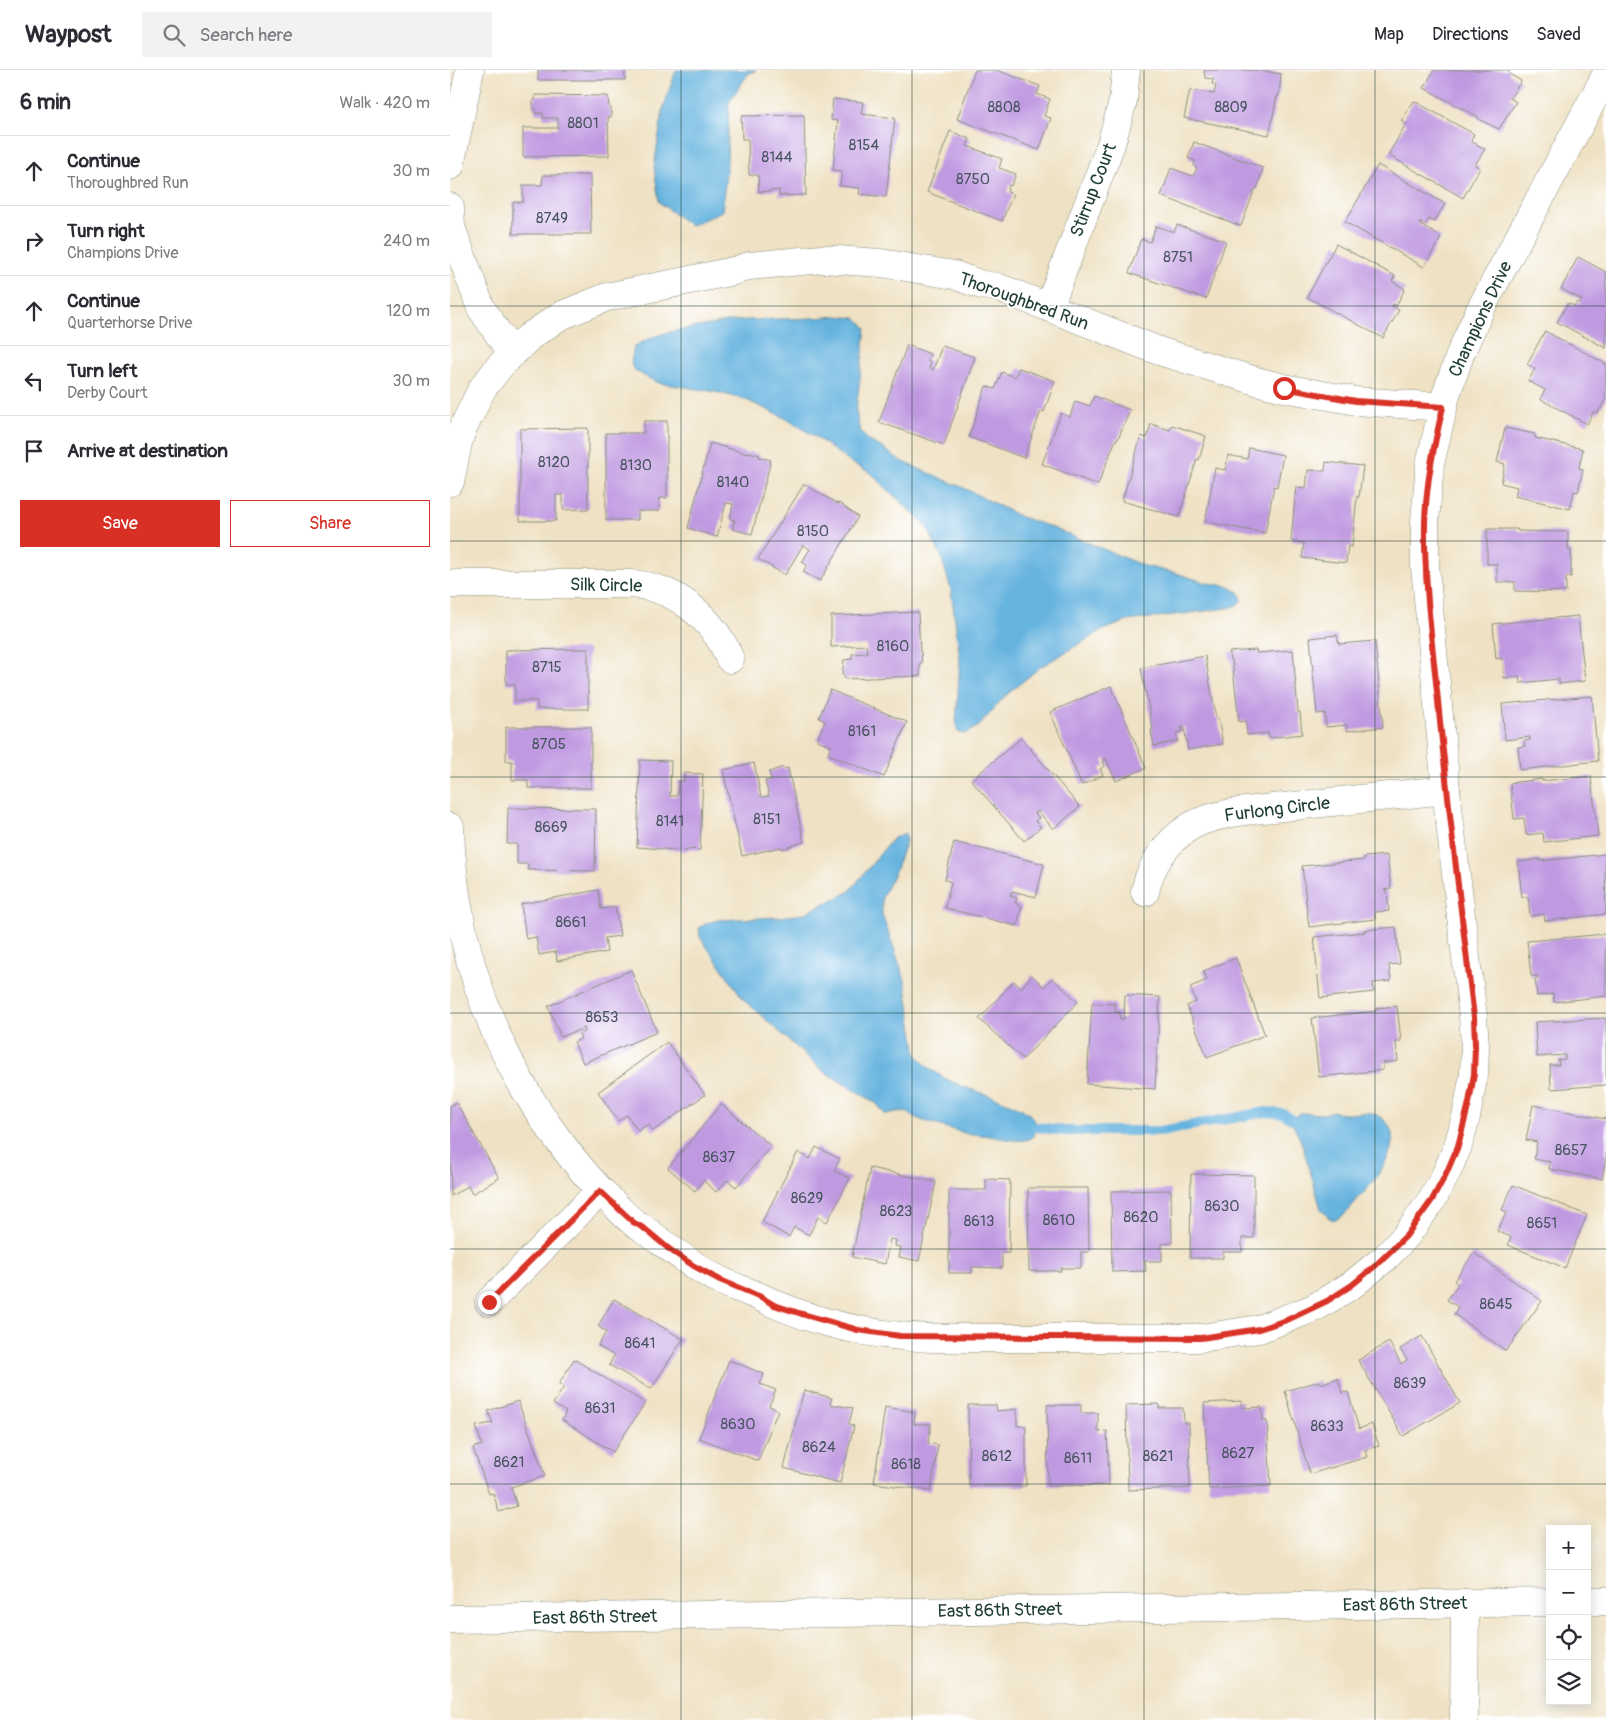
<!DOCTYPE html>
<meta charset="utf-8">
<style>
:root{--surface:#fff;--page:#f2f2f3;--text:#2b2b33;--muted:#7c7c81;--line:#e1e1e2;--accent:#d93025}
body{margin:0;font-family:Pangolin,sans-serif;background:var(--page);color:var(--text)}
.controls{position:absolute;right:15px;bottom:15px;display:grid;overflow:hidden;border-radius:0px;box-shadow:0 2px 12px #0003}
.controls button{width:45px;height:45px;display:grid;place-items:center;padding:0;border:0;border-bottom:1px solid var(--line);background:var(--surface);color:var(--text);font:25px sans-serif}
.stop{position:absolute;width:15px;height:15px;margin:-11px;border:4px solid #d93025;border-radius:50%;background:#fff}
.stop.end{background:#d93025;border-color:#fff;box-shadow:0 1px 5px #0008}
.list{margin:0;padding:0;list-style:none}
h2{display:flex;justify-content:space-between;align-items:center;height:65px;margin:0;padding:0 20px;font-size:21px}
h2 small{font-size:16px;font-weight:400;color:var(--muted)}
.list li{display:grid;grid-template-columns:32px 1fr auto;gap:15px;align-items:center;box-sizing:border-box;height:70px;padding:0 20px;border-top:1px solid var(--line)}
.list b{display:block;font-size:19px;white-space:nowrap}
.list p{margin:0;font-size:16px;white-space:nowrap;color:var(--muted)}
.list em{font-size:16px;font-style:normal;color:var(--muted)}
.actions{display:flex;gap:10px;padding:15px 20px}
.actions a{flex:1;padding:11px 0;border:1px solid var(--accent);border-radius:0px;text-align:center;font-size:18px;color:var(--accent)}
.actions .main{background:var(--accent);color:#fff}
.icon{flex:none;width:28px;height:28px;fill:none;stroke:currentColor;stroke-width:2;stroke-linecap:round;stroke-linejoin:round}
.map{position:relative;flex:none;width:1156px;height:1650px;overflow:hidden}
header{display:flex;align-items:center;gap:30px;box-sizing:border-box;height:70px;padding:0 25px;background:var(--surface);border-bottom:1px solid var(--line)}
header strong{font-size:24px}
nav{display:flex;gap:28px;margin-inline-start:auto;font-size:18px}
.search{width:350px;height:45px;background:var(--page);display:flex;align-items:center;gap:12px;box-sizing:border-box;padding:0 18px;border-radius:0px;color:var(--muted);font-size:19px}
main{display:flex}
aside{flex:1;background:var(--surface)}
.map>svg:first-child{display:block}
.water{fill:#65b3df;stroke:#42788a}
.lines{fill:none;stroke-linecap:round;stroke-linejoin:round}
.stream{stroke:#65b3df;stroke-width:10}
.building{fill:#c09ae1}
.minor-casing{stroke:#878f7c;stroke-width:29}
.tertiary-casing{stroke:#878f7c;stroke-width:29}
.minor{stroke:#fff;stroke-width:28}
.tertiary{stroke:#fff;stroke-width:28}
.route{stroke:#d93025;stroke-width:6}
.grid{fill:none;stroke:#1f3d34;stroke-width:1;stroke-opacity:0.55}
.labels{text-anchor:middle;stroke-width:4;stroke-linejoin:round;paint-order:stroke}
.number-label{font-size:15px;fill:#47545f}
.street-label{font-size:18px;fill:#1f3d34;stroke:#fff}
</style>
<header>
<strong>Waypost</strong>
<div class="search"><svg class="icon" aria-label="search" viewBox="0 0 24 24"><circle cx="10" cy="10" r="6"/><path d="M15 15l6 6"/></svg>Search here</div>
<nav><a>Map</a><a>Directions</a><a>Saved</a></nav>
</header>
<main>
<aside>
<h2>6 min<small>Walk · 420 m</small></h2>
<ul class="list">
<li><svg class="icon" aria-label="ahead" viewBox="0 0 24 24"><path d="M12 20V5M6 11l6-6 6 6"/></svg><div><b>Continue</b><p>Thoroughbred Run</p></div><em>30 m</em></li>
<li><svg class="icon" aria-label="right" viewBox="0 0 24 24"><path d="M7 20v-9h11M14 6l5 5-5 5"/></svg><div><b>Turn right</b><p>Champions Drive</p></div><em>240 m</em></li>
<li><svg class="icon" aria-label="ahead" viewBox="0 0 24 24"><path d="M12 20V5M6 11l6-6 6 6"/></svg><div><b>Continue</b><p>Quarterhorse Drive</p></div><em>120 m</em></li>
<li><svg class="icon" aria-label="left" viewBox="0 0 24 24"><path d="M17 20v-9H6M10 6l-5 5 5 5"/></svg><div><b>Turn left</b><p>Derby Court</p></div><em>30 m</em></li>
<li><svg class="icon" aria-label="arrive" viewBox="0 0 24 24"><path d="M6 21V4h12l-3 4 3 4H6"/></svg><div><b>Arrive at destination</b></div></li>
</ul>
<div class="actions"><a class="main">Save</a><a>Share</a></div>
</aside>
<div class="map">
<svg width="1156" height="1650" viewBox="0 0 1156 1650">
<rect width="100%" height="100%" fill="#fff"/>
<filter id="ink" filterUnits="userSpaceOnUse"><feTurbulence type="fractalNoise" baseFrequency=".02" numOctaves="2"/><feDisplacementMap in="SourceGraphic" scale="10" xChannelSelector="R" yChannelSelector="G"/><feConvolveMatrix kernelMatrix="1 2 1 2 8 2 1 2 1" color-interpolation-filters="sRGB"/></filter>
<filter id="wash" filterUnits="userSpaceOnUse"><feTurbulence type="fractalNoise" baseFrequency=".0096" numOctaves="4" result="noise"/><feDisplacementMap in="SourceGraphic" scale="20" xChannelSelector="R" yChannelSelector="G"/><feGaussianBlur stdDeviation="1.12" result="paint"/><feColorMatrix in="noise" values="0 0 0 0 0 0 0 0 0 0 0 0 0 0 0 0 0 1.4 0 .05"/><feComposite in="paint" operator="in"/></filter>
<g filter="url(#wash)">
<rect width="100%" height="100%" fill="#efe1c3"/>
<g class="water">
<polygon points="226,0 306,0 298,4 279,32 277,95 272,141 240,156 209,132 204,97 213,39"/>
<path d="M387,246L407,248L416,258L406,341L409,357L412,364L421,372L431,377L451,391L514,418L571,447L598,456L694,496L729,504L757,513L777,516L789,522L792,530L786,536L778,538L677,551L651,561L589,598L554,627L529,656L515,664L508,662L506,654L510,589L501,520L491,486L476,455L437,419L421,403L398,391L366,367L335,348L296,330L266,322L209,313L196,307L183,299L181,293L184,277C203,263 230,260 253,256C263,255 274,252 284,251C318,248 353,250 387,246Z"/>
<path d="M455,763L456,771L445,801L432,827V844L455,910L467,985C491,1017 534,1020 568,1037C575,1041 585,1046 586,1055C588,1078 557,1069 546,1067C536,1065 525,1065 515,1063C502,1060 485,1054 471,1050C465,1048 460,1043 454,1042C449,1040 441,1044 435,1044L426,1033L373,1001L294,930L250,867L249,858L257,853L268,850L330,847L353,844L361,840L399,822L438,774L442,769Z"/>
<path d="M883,1041C887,1042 891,1044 894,1044C910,1045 919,1037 934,1050C959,1072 922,1114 907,1130C899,1139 896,1145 885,1150L879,1148L871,1139L852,1074L841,1049L850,1043L874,1044Z"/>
</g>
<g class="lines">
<polyline class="stream" points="587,1057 615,1061 710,1061 816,1042 834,1044 841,1049"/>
</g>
<g id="blocks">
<g class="building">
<rect x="88" y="0" width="87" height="10"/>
<polygon points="525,0 546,0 590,16 587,24 600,29 594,46 601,48 589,80 507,49"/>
<polygon points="754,0 809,0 831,4 829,26 827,26 819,65 734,48 740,20 764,24 766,15 762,14 763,9 755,8"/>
<polygon points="984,0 1060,0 1058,3 1071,11 1060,28 1066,32 1049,59 1028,49 1028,47 974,18"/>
<polygon points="85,25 158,26 159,38 161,38 161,47 158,47 159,86 73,87 73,58 108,58 108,48 93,48 93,43 85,43 85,39 83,38 83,30 85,30"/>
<polygon points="383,29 413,32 411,44 445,48 436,127 409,124 410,118 390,116 392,101 383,100 388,51 381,50"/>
<polygon points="964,31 1024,64 1021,71 1035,79 1025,95 1030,98 1013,128 938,85 956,54 951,51"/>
<polygon points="354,45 356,125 329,126 329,120 309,122 308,105 299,105 298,69 292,69 291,46"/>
<polygon points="500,61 520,69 517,76 552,89 549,98 566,104 561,116 559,115 557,122 563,124 552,151 477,122"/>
<polygon points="744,72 813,98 807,119 805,119 791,156 711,126 721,98 743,106 747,98 744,96 745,91 738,88"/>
<polygon points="928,95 995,134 984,152 979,149 975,155 971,152 969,154 991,167 974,197 895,152"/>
<polygon points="93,105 140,105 141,164 63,164 63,132 73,132 73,115 92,115"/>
<polygon points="727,155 776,171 756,229 679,203 691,169 700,172 706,156 724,162"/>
<polygon points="886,174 945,206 942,211 955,219 946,236 943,234 942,236 949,240 933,268 857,227"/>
<polygon points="1128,187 1156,202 1156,278 1107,252 1118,233 1124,236 1127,232 1130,233 1132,230 1111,219"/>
<polygon points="1095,261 1156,294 1156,329 1148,343 1144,341 1137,354 1090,329 1095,320 1078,311 1085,299 1077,294"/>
<polygon points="457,275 480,284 477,290 481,292 479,299 483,300 492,276 525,287 494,375 429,352"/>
<polygon points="569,298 605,311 594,342 591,341 574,388 519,367 536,316 545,319 552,302 565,307"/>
<polygon points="644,326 680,340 668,369 666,369 648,415 592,394 611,343 620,347 625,331 640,336"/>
<polygon points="194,351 217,351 217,428 209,428 209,441 188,441 188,450 156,450 156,363 194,363"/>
<polygon points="701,354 720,360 722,355 756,366 749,390 747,389 729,447 672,431 691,366 697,368"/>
<polygon points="138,358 138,439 113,440 113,425 106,425 106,451 70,451 70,359"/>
<polygon points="1055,358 1085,364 1085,368 1133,379 1129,398 1133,399 1128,422 1124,421 1120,439 1065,426 1067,417 1051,413 1055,394 1047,392"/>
<polygon points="260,373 298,384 299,382 310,385 309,387 321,390 302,464 282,459 285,450 280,449 283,434 276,433 267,467 238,458"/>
<polygon points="799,378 833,385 827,417 824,416 815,463 755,452 765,398 775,400 778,385 797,389"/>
<polygon points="876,392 913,396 909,427 907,426 902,477 898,476 896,493 852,488 854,473 841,471 846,417 856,418 858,400 875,401"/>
<polygon points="354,414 388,434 389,433 408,447 370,511 353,502 357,495 352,492 360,479 353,475 335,505 308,489"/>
<polygon points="1037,459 1067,459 1068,461 1118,462 1118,480 1121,480 1121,507 1116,507 1116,522 1065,521 1065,512 1047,512 1047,494 1037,494"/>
<polygon points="468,542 470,582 471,582 472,593 470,593 470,606 395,609 394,605 392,605 394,590 402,589 402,584 417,583 416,575 381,577 381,546"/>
<polygon points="1128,546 1135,611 1109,614 1109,609 1070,613 1069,606 1054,608 1052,588 1046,589 1043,554"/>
<polygon points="887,565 889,574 925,571 933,657 897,661 897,655 876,657 875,643 867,644 860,568"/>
<polygon points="138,579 138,639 87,639 87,631 65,631 65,614 56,614 56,580"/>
<polygon points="806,580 807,583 843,580 848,642 850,642 852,664 819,668 818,663 797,665 796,651 789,652 782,590 780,590 779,582"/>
<polygon points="755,586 766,648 768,648 773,674 738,680 734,657 731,657 732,662 726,663 728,671 704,676 701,660 703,660 691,598"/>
<polygon points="661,616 696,698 666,711 656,689 653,690 655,696 650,699 653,705 632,715 600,642"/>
<polygon points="380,620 457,652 434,707 378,684 381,676 367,670 375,651 369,648"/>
<polygon points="1142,626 1148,691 1070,700 1068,677 1075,676 1074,671 1080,670 1080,667 1055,670 1052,634"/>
<polygon points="56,657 141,657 141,718 78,718 78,710 62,710 62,691 56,691"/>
<polygon points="571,668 630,737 603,759 588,741 585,743 589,748 585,751 591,757 574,771 521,710"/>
<polygon points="190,690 221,691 220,726 227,726 228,711 234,711 234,703 253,704 250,780 237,779 237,781 187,777"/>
<polygon points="304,693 311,727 319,726 315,711 321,710 319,702 333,697 334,699 338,698 354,772 332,779 331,777 292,786 273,700"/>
<polygon points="1141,706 1148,766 1094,772 1093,763 1076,765 1074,748 1064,749 1060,713 1092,709 1092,711"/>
<polygon points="58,738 146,739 145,801 78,800 78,794 67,794 67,774 57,774"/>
<polygon points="504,772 594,794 586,827 562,821 560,826 567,828 565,833 572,836 567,856 495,838 501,812 495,810"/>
<polygon points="1155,784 1156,844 1095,851 1094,844 1080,846 1078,827 1072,827 1068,792 1090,789 1090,791"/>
<polygon points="937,785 941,819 934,820 937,821 939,841 925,842 925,849 859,857 852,796 914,790 914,787"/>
<polygon points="148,820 151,839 165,837 170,866 155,868 157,882 107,891 106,882 89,885 86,867 76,869 71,834"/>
<polygon points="946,857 950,894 939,895 941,911 923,913 924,922 870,928 864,867 915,862 914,860"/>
<polygon points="1156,864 1156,926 1104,932 1103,924 1087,926 1085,909 1088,908 1088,906 1081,906 1077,871"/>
<polygon points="786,888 815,965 757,987 737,936 746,932 740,917 757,910 753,901"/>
<polygon points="181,900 207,962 133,993 124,972 131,969 129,964 135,961 134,958 111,967 98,936"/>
<polygon points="582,905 594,917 602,908 628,932 573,989 529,949 564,911 571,918"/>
<polygon points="675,925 710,927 705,1019 637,1014 642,933 665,934 665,942 670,942 670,949 674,949"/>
<polygon points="947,936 951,971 946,972 948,991 933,993 933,1000 869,1007 862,948 926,941 926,938"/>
<polygon points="1156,948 1156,1015 1101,1019 1100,995 1109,995 1108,990 1115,989 1115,985 1087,987 1085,952"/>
<polygon points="217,972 255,1025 203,1061 198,1054 188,1061 177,1045 168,1051 148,1022"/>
<polygon points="6,1032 49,1108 22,1124 18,1116 1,1126 0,1036"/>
<polygon points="271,1034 321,1076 286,1117 277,1110 266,1122 253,1110 245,1121 218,1098"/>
<polygon points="1083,1035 1156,1049 1156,1088 1152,1109 1099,1099 1100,1092 1084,1089 1087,1072 1076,1070"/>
<polygon points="366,1077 390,1089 384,1101 400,1108 377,1152 368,1147 359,1165 344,1157 339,1167 312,1152 348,1082 360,1089"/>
<polygon points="420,1098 486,1112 469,1191 449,1187 451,1177 445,1176 446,1170 440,1169 435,1194 402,1187"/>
<polygon points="741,1104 804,1105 804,1168 792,1168 792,1182 773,1182 773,1188 740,1188"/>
<polygon points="536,1109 560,1110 559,1183 552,1183 552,1198 522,1197 522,1203 499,1203 499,1120 536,1120"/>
<polygon points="1063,1115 1137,1145 1115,1198 1058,1175 1061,1167 1047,1161 1057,1142 1052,1140"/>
<polygon points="578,1118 638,1118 639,1182 631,1182 631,1198 611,1198 611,1201 579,1201"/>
<polygon points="721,1120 722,1173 712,1174 712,1191 695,1191 696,1201 662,1202 661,1121"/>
<polygon points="1024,1183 1092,1231 1056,1281 1004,1244 1008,1237 997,1230 1008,1214 1004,1211"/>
<polygon points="164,1229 233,1269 201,1319 159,1295 164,1286 148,1276 156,1262 148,1256"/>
<polygon points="972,1266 1010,1333 953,1366 908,1290 939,1272 951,1294 957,1290 950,1279"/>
<polygon points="124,1289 195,1333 163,1382 112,1350 116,1342 103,1334 114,1317 109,1314"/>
<polygon points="279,1290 314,1304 310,1314 326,1320 319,1336 328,1340 308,1391 249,1368"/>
<polygon points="888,1308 892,1323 898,1322 909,1359 922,1354 929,1376 915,1380 917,1387 860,1404 835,1321 869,1311 870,1314"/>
<polygon points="354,1320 382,1328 380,1334 403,1338 399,1354 404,1356 390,1413 334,1398"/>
<polygon points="68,1331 95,1406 61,1417 67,1436 49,1442 43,1423 39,1424 23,1378 32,1375 26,1356 43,1353 38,1341"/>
<polygon points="792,1331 792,1338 812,1337 813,1351 817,1351 821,1416 759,1419 754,1333"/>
<polygon points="709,1334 709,1338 733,1338 734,1353 739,1353 740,1418 678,1420 676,1335"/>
<polygon points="518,1335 546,1335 547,1341 567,1339 567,1356 576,1356 576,1416 519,1416"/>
<polygon points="597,1335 631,1335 631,1343 648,1343 648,1362 657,1361 659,1415 598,1416"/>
<polygon points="435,1337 465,1342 464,1354 481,1354 478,1373 488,1375 481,1421 424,1413"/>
</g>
</g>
</g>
<g filter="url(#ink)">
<use href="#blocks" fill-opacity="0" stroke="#878f7c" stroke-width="1"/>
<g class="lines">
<g class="minor-casing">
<g id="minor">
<polyline points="0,96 20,0"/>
<polyline points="0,137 1,157 31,238 62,284"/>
<polyline points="599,237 661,74 673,31 676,0"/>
<polyline points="0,412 8,373 12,360 32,319 50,296 79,267 110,246 157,227 284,201 299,196 372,189 431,193 504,205 532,215 547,217 709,281 806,311 834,318 906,331 993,337"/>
<path d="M0,514H178C223,515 263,547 280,589"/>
<path d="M0,757C3,868 40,978 107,1068C123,1090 140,1111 160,1130C167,1137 174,1145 182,1151C186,1155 191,1156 195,1160C219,1177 242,1196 269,1210C283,1217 298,1221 312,1228C364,1253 423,1266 481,1268H751L809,1259L864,1238L902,1215L936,1187L956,1166L982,1130L996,1104L1008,1076L1016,1047L1024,1004L1025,976L1023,947L996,720L975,496V451L980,394L996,325L1011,282L1030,240L1156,5"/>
<path d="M695,822C700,796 716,772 738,758C766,740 820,739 853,735C901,730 948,725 996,720"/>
<polyline points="39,1232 150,1121"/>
<polyline points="1014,1650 1015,1533"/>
</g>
</g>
<g class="tertiary-casing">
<g id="tertiary">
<polyline points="1137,1531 1156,1531"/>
<polyline points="0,1549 1100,1532"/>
</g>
</g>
<use href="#minor" class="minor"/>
<use href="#tertiary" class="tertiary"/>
</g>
</g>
<g class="lines" filter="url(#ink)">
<path class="route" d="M39,1232L150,1121L183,1152L195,1159L219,1179L244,1196L270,1210L311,1227L324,1235L352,1244L408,1260L450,1266L751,1268L809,1259L837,1250L877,1231L902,1215L925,1196L956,1166L982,1130L996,1104L1008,1076L1019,1033L1024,1004L1025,976L1024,947C1011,842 998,736 988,631C982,572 974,512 975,453C976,413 984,375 993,337L906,331L834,318"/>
</g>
<path class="grid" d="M231,0V1650M462,0V1650M694,0V1650M925,0V1650M0,236H1156M0,471H1156M0,707H1156M0,943H1156M0,1179H1156M0,1414H1156"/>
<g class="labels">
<g class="number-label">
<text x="554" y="42">8808</text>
<text x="781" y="42">8809</text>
<text x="133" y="58">8801</text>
<text x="414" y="80">8154</text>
<text x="327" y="92">8144</text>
<text x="523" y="114">8750</text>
<text x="102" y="153">8749</text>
<text x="728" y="192">8751</text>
<text x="104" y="397">8120</text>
<text x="186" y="400">8130</text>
<text x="283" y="417">8140</text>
<text x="363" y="466">8150</text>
<text x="443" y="581">8160</text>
<text x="97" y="602">8715</text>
<text x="412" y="666">8161</text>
<text x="99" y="679">8705</text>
<text x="317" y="754">8151</text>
<text x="220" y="756">8141</text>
<text x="101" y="762">8669</text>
<text x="121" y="857">8661</text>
<text x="152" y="952">8653</text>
<text x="1121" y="1085">8657</text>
<text x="269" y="1092">8637</text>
<text x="357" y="1133">8629</text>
<text x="772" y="1141">8630</text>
<text x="446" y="1146">8623</text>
<text x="691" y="1152">8620</text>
<text x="609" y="1155">8610</text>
<text x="529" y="1156">8613</text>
<text x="1092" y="1158">8651</text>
<text x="1046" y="1239">8645</text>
<text x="190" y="1278">8641</text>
<text x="960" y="1318">8639</text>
<text x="150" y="1343">8631</text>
<text x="288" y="1359">8630</text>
<text x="877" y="1361">8633</text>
<text x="369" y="1382">8624</text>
<text x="788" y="1388">8627</text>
<text x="547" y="1391">8612</text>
<text x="708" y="1391">8621</text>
<text x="628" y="1393">8611</text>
<text x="59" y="1397">8621</text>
<text x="456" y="1399">8618</text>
</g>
<g class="street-label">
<text transform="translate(643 120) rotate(-69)" y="6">Stirrup Court</text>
<text transform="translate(574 231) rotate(20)" y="6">Thoroughbred Run</text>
<text transform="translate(1030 249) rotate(-65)" y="6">Champions Drive</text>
<text transform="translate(156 515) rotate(1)" y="6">Silk Circle</text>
<text transform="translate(827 739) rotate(-7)" y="6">Furlong Circle</text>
<text transform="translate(955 1534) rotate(-1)" y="6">East 86th Street</text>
<text transform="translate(550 1540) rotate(-1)" y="6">East 86th Street</text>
<text transform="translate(145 1547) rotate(-1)" y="6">East 86th Street</text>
</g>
</g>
</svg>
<div class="controls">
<button>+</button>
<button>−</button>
<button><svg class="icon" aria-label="locate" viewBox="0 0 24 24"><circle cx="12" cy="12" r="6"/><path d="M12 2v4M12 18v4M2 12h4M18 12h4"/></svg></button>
<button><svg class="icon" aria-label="layers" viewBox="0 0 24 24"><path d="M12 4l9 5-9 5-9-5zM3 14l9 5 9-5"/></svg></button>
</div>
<div class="stop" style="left:834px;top:318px"></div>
<div class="stop end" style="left:39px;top:1232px"></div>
</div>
</main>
